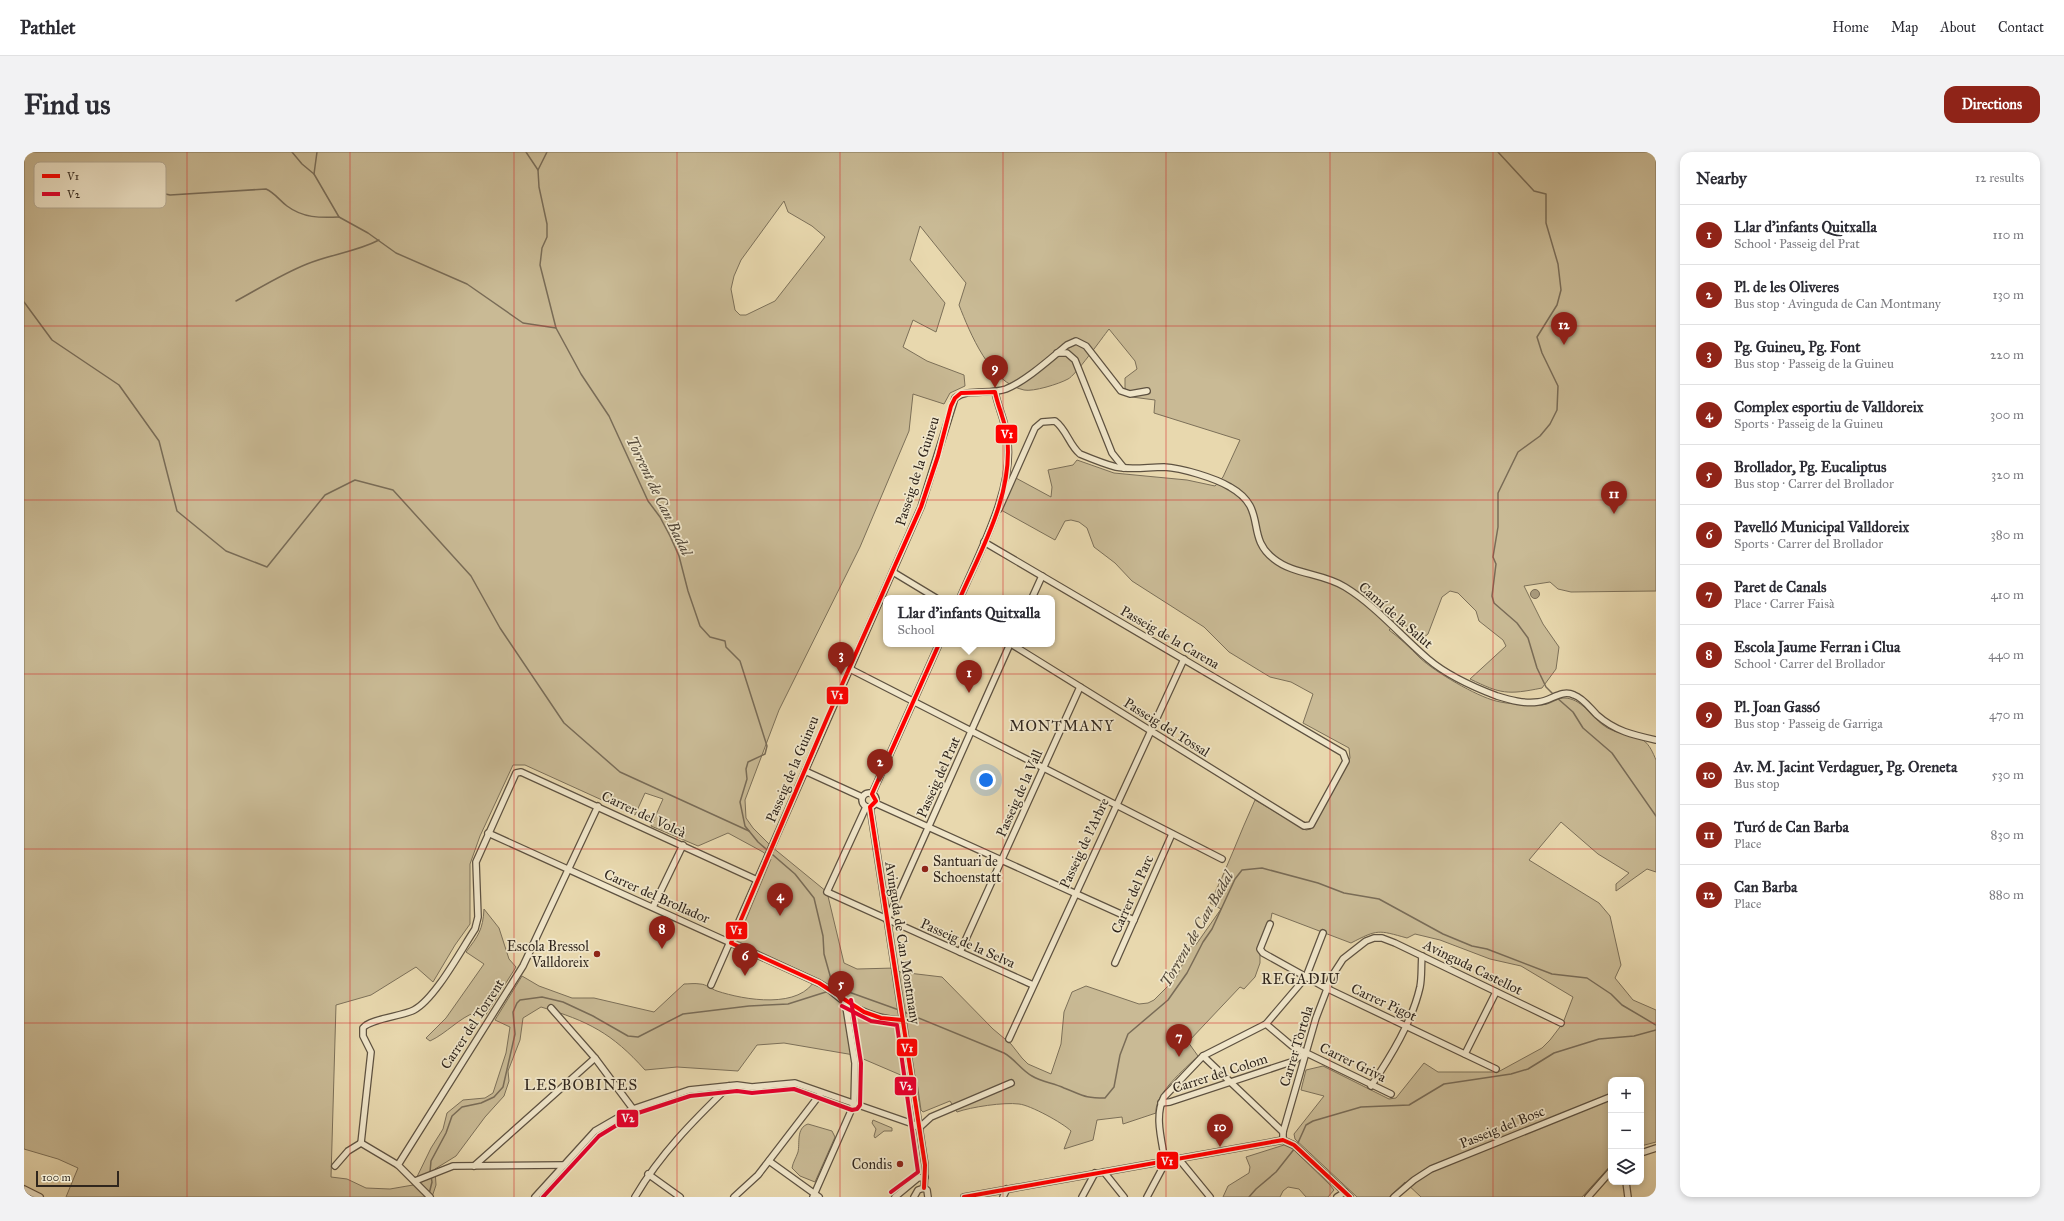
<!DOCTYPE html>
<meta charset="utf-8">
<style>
:root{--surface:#fff;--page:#f2f2f3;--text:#2b2b33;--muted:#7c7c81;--line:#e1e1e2;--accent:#8f2418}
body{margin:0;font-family:"IM FELL Great Primer",serif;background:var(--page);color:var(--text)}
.controls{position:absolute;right:12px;bottom:12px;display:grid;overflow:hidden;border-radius:8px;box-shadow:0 2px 6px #0003}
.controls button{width:36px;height:36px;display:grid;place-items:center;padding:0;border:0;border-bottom:1px solid var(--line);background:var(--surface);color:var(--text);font:20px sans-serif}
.scale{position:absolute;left:12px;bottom:10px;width:83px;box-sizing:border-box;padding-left:4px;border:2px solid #30261d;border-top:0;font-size:11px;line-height:14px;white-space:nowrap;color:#30261d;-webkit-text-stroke:3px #f0e6ca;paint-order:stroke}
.you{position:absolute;left:962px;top:628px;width:14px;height:14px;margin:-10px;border:3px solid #fff;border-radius:50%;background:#1a73e8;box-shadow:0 0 0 6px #1a73e833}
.badge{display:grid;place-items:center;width:26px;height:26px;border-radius:50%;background:var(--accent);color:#fff;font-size:13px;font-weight:700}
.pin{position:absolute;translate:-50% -33px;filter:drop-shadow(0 1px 2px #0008)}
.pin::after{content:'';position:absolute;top:21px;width:14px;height:12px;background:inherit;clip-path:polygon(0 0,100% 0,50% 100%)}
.popup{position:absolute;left:859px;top:443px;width:172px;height:52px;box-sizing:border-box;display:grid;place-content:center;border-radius:8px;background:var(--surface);filter:drop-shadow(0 1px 3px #0005);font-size:13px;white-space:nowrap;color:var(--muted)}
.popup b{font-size:15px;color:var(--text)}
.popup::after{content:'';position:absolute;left:50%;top:100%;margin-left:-8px;border:8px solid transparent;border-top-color:var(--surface)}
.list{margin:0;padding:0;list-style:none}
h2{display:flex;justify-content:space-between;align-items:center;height:52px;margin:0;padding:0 16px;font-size:17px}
h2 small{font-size:13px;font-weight:400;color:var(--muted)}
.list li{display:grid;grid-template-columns:26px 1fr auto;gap:12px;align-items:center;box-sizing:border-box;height:60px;padding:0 16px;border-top:1px solid var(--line)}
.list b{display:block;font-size:15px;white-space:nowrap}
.list p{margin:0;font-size:13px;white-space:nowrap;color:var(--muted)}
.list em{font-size:13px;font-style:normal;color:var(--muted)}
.icon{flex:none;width:22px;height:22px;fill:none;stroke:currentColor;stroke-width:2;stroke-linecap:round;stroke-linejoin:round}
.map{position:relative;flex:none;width:1632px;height:1045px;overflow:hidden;border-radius:12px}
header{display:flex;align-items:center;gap:24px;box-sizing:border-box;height:56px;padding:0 20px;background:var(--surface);border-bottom:1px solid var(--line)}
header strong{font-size:19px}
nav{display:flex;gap:22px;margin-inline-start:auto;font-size:14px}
.intro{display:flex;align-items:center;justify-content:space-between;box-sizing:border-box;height:96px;padding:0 24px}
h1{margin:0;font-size:28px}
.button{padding:10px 18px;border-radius:12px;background:var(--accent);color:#fff;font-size:14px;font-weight:700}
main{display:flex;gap:24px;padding:0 24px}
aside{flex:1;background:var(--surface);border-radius:12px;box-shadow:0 2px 6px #0003}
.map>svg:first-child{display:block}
.green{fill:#c9ba95;stroke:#7c7059;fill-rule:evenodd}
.water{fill:#a99b7d;stroke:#796c57}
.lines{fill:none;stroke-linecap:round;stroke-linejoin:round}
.stream{stroke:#796c57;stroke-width:1.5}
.minor-casing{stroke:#5e5241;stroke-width:8}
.minor{stroke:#f0e6ca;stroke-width:5.5}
.bus-1-casing{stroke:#f0e6ca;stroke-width:7}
.bus-2-casing{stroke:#f0e6ca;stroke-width:7}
.bus-1{stroke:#f00;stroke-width:4}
.bus-2{stroke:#e4002b;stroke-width:4}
.grid{fill:none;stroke:#d62828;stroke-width:1;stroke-opacity:0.55}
.poi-dot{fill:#8f2418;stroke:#f0e6ca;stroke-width:1.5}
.labels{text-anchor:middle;stroke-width:3.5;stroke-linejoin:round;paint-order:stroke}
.street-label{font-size:14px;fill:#30261d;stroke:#f0e6ca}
.poi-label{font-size:14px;fill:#30261d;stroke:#f0e6ca;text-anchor:end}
.water-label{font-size:15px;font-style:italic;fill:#54493a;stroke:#f0e6ca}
.neighbourhood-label{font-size:15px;letter-spacing:1px;fill:#30261d;stroke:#f0e6ca}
.key{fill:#f0e6ca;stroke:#b6ac96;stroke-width:1}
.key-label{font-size:11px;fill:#30261d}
.line-badge{stroke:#f0e6ca;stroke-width:1.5}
.badge-label{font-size:11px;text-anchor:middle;font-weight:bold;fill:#fff}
</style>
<header>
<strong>Pathlet</strong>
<nav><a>Home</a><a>Map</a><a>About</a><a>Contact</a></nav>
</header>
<div class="intro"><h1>Find us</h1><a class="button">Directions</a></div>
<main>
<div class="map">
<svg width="1632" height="1045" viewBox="0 0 1632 1045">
<rect width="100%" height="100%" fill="#e8d8ae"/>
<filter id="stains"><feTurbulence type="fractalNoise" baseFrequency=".005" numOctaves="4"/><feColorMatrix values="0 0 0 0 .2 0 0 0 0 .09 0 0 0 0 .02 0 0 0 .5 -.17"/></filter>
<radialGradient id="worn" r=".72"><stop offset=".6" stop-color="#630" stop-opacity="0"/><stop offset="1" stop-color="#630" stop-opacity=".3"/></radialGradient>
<g class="green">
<path d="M0,0H1632V439L1547,440L1534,437L1526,430L1500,434L1519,472L1535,495L1532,517L1518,536C1483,543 1477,542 1446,527L1482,494L1479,488L1455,469L1452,459L1434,441L1426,439L1418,445L1404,482L1399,486L1375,469L1365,478C1376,486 1386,496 1396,506C1411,520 1452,544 1472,549C1483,552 1513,555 1523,552C1529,550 1535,546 1540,546C1557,546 1567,564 1579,573C1590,582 1609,582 1619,588C1626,593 1629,601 1632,608V720L1623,717L1592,739V732L1605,721L1574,702L1537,670L1505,708L1575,751L1586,764L1597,813L1591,826L1609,848L1632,858V990L1617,994V928H1587V1013L1558,1045H1397L1381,1030L1365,1045H1333L1271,987L1270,982L1300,944L1277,938L1282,918L1299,914L1365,947L1372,946L1400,911L1414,920H1474L1518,896L1526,888L1539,871L1549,845L1497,814L1466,807L1416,788L1391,782L1383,786C1354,778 1354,777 1327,791L1248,761L1246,772L1236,797V811L1231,825L1220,837L1216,835L1164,890L1174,904C1161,917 1130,942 1132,961L1099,972L1098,965L1073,968L1069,988L1040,997L1047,979C1039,971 1006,953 995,952C980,950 947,955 933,960L926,949L899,960L897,958L893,930L830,903L760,891L733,893L714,919L653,915L621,918C588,881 564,869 517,855L499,866L496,888L484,919L485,929L480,944L461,965L432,1004L411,1017L412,1033L408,1045H42L54,1016L34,1007L0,997ZM760,49L764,60L788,74L801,85L751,149L722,163H716L711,158L707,137L710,124L717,108ZM896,74L942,131L935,153C946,181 966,231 1000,238C1009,240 1035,232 1044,227C1051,224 1078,186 1085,177L1111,209L1113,217L1101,226V236L1108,245L1131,248L1130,261L1216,288L1199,325L1191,334L1163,328L1090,321L1053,308L1049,313L1024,318L1028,335L1027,345L990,325L977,358L1031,388L1041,369L1047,368L1055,370L1063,376L1070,395L1091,411L1108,429L1180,475L1205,500L1246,525L1267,530L1289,542L1279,571L1325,596L1326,606L1287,677L1282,678L1231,648C1215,683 1203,717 1186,751L1197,757L1171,794H1167L1152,826L1130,848L1124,851L1115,852L1062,834L1048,840L1040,860L1037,892L1027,922L1004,912L998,906L987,892L969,877L918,825L876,820L871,816L833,817L820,811L803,740L748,695L729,676L722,666L721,648L755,558L836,395L885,279L889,242L920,252L926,241L941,234L940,223L903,209L879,195L889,168L912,180L921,151L886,108ZM489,613H501L611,663L621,641L639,647L627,674L674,694L704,681L739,700L747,707L713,789L792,826C777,858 720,848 693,839C687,837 682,832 676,832C671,831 665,832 660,832L630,860L570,846H548L515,834L498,824L471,868L486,875L482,901L469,941L461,946L439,948L423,961L419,977L407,996L389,1033L366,1037L342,1036L323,1027L307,1025L312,853L347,843L392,815L409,830L431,793L446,772V712L456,684Z"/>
<path d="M460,757L475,776L485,807L492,815L461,864L452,860C435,866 423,881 406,889L402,886L422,866L460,812L442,800C454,784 459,778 460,757Z"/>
<polygon points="849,968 868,976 868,979 860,979 851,986 850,984 852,977 848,971"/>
<path d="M784,972L808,979L811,985L791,1030L776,1024L768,1016C769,1010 772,1006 774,1000C776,991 772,976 784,972Z"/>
<polygon points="1260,993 1269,997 1306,1033 1310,1038 1304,1045 1282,1045 1275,1037 1264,1035 1259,1039 1256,1045 1199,1045 1204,1034 1225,1021 1226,1015 1222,1005"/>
</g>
<circle class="water" cx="1511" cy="442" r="4.5"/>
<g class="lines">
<g class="stream">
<polyline points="268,0 278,12 290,22 315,65 344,81 372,101 443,132 499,171 532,176"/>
<polyline points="502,0 514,18"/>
<polyline points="523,0 514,18 515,35 523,72 523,85 518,96 516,113 532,176 557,222 585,264 624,349 636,365 646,384 655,404 664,439 676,474 686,485 701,489 702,495 716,509 743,594 741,602 724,610 722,617 723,627 716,650 721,674 734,690 771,722 790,746 799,784 800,802 807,827 822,839 875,858"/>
<polyline points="1474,0 1510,39 1522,42 1522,71 1534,112 1537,138 1533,153 1513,185 1518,201 1534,234 1533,258 1526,272 1516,284 1494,300 1474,341 1474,375 1469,405 1472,412 1468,444 1470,451 1493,471 1504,486 1513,516 1522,535 1530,543"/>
<polyline points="290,22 293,0"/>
<path d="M89,25L115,36L146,43L242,37C251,41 255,48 263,54C279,66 296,66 315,65"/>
<path d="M212,149C236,136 258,122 283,112C307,102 332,100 355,88"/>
<polyline points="0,150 28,188 95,233 135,289 153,359 202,399 243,415 301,343 331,328 369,338 447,424 476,476 540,571 596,620 725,679"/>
<polyline points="1532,545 1549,560 1559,576 1588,601 1632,664"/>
<polyline points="808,838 818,836"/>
<path d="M880,860L980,901C991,907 997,918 1008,924C1018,930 1029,931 1040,936C1059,943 1059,946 1081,946L1090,935L1096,903L1104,882L1144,848L1163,821L1179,790L1188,777L1211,727L1218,718L1238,716L1294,731L1320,741L1355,747L1419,782L1448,794L1463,797L1528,822L1563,826L1587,842L1598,853L1632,873"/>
<polyline points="1273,993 1282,973 1289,969 1337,955 1385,953 1420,932 1487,922 1504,917 1530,901 1575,887 1610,884 1632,878"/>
<polyline points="406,1020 407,1009 422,981 428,964 438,955 457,951 470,945 479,935 491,882 489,860 493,851 496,848 518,845 539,850 569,864 604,884 614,885 659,862 725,854 764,852 805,839"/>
<polyline points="405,1042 408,1030 407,1024"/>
<polyline points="1225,1045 1232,1037 1252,1020 1271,996"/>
</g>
<g class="minor-casing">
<g id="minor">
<polyline points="1033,201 1043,201 1051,208 1088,301 1100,316"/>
<path d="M975,357L1011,276L1018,270L1031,269C1043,278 1045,293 1056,302C1068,307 1080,312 1092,315C1108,318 1124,315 1140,315C1158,316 1191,326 1206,335C1245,357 1220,384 1250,407C1270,423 1299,421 1321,435C1352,454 1376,483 1404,507C1424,524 1449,535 1473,544C1486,548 1500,552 1514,550C1527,549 1537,537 1550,543C1559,546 1566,556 1573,563C1591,579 1609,583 1632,588"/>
<polyline points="960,390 1319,601 1322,609 1287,673 1280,674 987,492"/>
<polyline points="869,420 912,446"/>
<path d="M936,446C955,401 992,334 983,284C981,269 974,255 971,240"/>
<polyline points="1008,446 1018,424"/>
<polyline points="826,517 1198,707"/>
<polyline points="781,619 838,645"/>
<circle cx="845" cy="648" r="7"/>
<polyline points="848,642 915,492"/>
<polyline points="851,651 1110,768"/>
<polyline points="842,655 803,740 1009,833"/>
<polyline points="846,655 901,1013 900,1036"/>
<path d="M464,681L795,831C805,836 812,844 821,850C838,860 858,868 878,868"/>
<polyline points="629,755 659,693"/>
<polyline points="863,768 986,492"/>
<polyline points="1246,772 1236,797 1239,801 1302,836 1472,917"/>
<polyline points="936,800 1056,535"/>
<polyline points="1091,811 1148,682"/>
<path d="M687,833L897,355L931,246C944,236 965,243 982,237C1002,229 1026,207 1043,193L1052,189L1062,194L1097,239L1106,242L1123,239"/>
<polyline points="527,856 571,906 609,957"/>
<polyline points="1242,872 1268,894 1367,942"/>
<polyline points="985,887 1160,507"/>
<polyline points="1441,902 1472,840"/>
<polyline points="1179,904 1259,980"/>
<path d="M1347,934C1367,904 1388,870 1396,835C1398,825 1397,814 1398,804"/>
<polyline points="1137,951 1146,950 1267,910 1282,901"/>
<polyline points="1259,988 1259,980 1292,866 1308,824 1319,807 1342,789 1350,786 1358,786 1371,791 1537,871"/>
<path d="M337,991L347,900L339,884V876C345,867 379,864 390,858C411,847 437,798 451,777L454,765L452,710L492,621L497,620L733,728"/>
<polyline points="337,991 374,1013 406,1045"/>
<polyline points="1617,1001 1632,996"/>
<polyline points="1154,1006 1186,1045"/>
<polyline points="745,1009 795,1045"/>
<polyline points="374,1013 499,814 574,654"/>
<polyline points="311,1014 324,999 337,991"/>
<polyline points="450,1014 571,906"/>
<polyline points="1080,1020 1100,1045"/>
<polyline points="624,1022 656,1045"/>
<polyline points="391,1029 429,1014 540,1013"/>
<polyline points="1602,1030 1604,1045"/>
<polyline points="900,1036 903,1038 904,1045"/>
<polyline points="0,1037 16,1045"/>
<polyline points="511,1045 571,979 609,957 665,938 713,933 728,935 771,931 889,972 895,976 907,965 987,931"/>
<path d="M611,1045C636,1002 670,968 705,934"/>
<polyline points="710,1045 734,1023 797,941"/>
<polyline points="789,1045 830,952 831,911 821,849"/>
<polyline points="871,1045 894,1026 901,1025"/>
<polyline points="890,1045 894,1038 900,1036"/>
<polyline points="940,1045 1259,988 1270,993 1326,1045"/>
<polyline points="979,1045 983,1037"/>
<polyline points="1058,1045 1071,1021"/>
<path d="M1123,1045L1139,1015L1141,1009C1138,989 1130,964 1140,945L1179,904L1242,872L1282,825L1299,781"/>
<polyline points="1313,1045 1321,1040"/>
<polyline points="1370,1045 1390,1028 1407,1017 1586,945"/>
<polyline points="1564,1045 1587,1019"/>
</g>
</g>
<use href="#minor" class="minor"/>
<g class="bus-1-casing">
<g id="bus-1">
<path d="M878,868L857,866L840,860L795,831L707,791L804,564L897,355L914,304L927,254L931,246L937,241L971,240C974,255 981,269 983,284C990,341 958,396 936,446"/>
<polyline points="900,1036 901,1013 846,655 852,649 848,642 915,492"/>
<polyline points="940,1045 1259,988 1270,993 1326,1045"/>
</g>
</g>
<g class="bus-2-casing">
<g id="bus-2">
<polyline points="818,854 847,869 873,873 894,1020 867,1040"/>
<polyline points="519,1045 575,984 611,962 666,944 713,939 728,941 770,937 828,958 833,957 836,953 837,911 827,848"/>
</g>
</g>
<use href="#bus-1" class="bus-1"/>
<use href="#bus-2" class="bus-2"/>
</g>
<path class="grid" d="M163,0V1045M326,0V1045M490,0V1045M653,0V1045M816,0V1045M979,0V1045M1142,0V1045M1306,0V1045M1469,0V1045M0,174H1632M0,348H1632M0,522H1632M0,697H1632M0,871H1632"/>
<g class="poi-dot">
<circle cx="901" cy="717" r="4"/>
<circle cx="573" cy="802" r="4"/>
<circle cx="876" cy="1012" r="4"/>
</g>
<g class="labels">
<g class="street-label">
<text transform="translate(893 319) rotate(-72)" y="5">Passeig de la Guineu</text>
<text transform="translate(1372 463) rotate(41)" y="5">Camí de la Salut</text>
<text transform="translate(1146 485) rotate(30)" y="5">Passeig de la Carena</text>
<text transform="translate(1143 575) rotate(32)" y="5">Passeig del Tossal</text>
<text transform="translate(768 617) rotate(-67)" y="5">Passeig de la Guineu</text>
<text transform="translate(914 625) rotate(-66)" y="5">Passeig del Prat</text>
<text transform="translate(995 641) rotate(-66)" y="5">Passeig de la Vall</text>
<text transform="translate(620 662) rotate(25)" y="5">Carrer del Volcà</text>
<text transform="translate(1060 691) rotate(-65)" y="5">Passeig de l'Arbre</text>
<text transform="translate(1108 742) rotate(-66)" y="5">Carrer del Parc</text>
<text transform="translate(633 744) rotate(24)" y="5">Carrer del Brollador</text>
<text transform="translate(879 791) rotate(81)" y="5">Avinguda de Can Montmany</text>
<text transform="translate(944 791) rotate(24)" y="5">Passeig de la Selva</text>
<text transform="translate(1449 815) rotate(26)" y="5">Avinguda Castellot</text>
<text transform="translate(1360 850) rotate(25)" y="5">Carrer Pigot</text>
<text transform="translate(448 872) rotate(-57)" y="5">Carrer del Torrent</text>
<text transform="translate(1272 894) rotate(-73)" y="5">Carrer Tòrtola</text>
<text transform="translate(1329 910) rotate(26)" y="5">Carrer Griva</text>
<text transform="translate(1196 921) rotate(-18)" y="5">Carrer del Colom</text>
<text transform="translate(1478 975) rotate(-22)" y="5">Passeig del Bosc</text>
</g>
<g class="poi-label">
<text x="909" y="714" text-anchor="start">Santuari de<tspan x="909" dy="16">Schoenstatt</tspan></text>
<text x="565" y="799">Escola Bressol<tspan x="565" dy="16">Valldoreix</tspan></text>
<text x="868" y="1017">Condis</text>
</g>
<g class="water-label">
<text transform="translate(635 344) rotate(64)" y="5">Torrent de Can Badal</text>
<text transform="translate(1173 777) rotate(-60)" y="5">Torrent de Can Badal</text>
</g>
<g class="neighbourhood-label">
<text x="1038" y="579">MONTMANY</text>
<text x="1277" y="832">REGADIU</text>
<text x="557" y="938">LES BOBINES</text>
</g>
</g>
<rect x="10" y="10" width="132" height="46" rx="6" class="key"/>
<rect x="18" y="22" width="18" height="4" fill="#f00"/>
<rect x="18" y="40" width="18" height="4" fill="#e4002b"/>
<g class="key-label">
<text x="43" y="28">V1</text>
<text x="43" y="46">V2</text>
</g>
<g class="line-badge">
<rect x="971" y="272" width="23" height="20" rx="4" fill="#f00"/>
<rect x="802" y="534" width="23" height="19" rx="4" fill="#f00"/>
<rect x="701" y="769" width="23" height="19" rx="4" fill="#f00"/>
<rect x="872" y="886" width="22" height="19" rx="4" fill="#f00"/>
<rect x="870" y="924" width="23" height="20" rx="4" fill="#e4002b"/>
<rect x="592" y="957" width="23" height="19" rx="4" fill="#e4002b"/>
<rect x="1132" y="999" width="23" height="19" rx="4" fill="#f00"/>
</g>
<g class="badge-label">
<text x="983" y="286">V1</text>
<text x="813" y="547">V1</text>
<text x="712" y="782">V1</text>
<text x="883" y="900">V1</text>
<text x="882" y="938">V2</text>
<text x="604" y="970">V2</text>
<text x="1143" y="1013">V1</text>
</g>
<rect width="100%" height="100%" filter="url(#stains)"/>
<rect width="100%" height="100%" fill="url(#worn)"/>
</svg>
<div class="controls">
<button>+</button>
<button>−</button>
<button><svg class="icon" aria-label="layers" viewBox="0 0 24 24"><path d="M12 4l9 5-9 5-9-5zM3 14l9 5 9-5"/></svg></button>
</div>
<div class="scale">100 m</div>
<div class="you"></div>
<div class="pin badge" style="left:945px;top:541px">1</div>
<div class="popup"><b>Llar d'infants Quitxalla</b>School</div>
<div class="pin badge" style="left:856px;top:630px">2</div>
<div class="pin badge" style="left:817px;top:523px">3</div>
<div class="pin badge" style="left:756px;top:764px">4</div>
<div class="pin badge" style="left:817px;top:852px">5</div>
<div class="pin badge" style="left:721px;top:824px">6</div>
<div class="pin badge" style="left:1155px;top:905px">7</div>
<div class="pin badge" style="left:638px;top:797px">8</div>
<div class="pin badge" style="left:971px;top:236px">9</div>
<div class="pin badge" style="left:1196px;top:995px">10</div>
<div class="pin badge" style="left:1590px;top:362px">11</div>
<div class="pin badge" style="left:1540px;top:193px">12</div>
</div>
<aside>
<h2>Nearby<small>12 results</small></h2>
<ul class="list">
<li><span class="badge">1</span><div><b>Llar d'infants Quitxalla</b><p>School · Passeig del Prat</p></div><em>110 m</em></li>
<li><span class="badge">2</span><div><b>Pl. de les Oliveres</b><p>Bus stop · Avinguda de Can Montmany</p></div><em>130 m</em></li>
<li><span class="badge">3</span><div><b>Pg. Guineu, Pg. Font</b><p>Bus stop · Passeig de la Guineu</p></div><em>220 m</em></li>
<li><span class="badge">4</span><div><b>Complex esportiu de Valldoreix</b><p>Sports · Passeig de la Guineu</p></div><em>300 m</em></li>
<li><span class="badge">5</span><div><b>Brollador, Pg. Eucaliptus</b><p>Bus stop · Carrer del Brollador</p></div><em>320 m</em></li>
<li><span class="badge">6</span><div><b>Pavelló Municipal Valldoreix</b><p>Sports · Carrer del Brollador</p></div><em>380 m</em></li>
<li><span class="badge">7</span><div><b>Paret de Canals</b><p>Place · Carrer Faisà</p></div><em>410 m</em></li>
<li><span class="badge">8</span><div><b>Escola Jaume Ferran i Clua</b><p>School · Carrer del Brollador</p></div><em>440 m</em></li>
<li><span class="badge">9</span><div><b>Pl. Joan Gassó</b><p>Bus stop · Passeig de Garriga</p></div><em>470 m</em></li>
<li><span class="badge">10</span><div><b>Av. M. Jacint Verdaguer, Pg. Oreneta</b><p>Bus stop</p></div><em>530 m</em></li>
<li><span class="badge">11</span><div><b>Turó de Can Barba</b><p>Place</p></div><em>830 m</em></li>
<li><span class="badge">12</span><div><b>Can Barba</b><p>Place</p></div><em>880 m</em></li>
</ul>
</aside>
</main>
